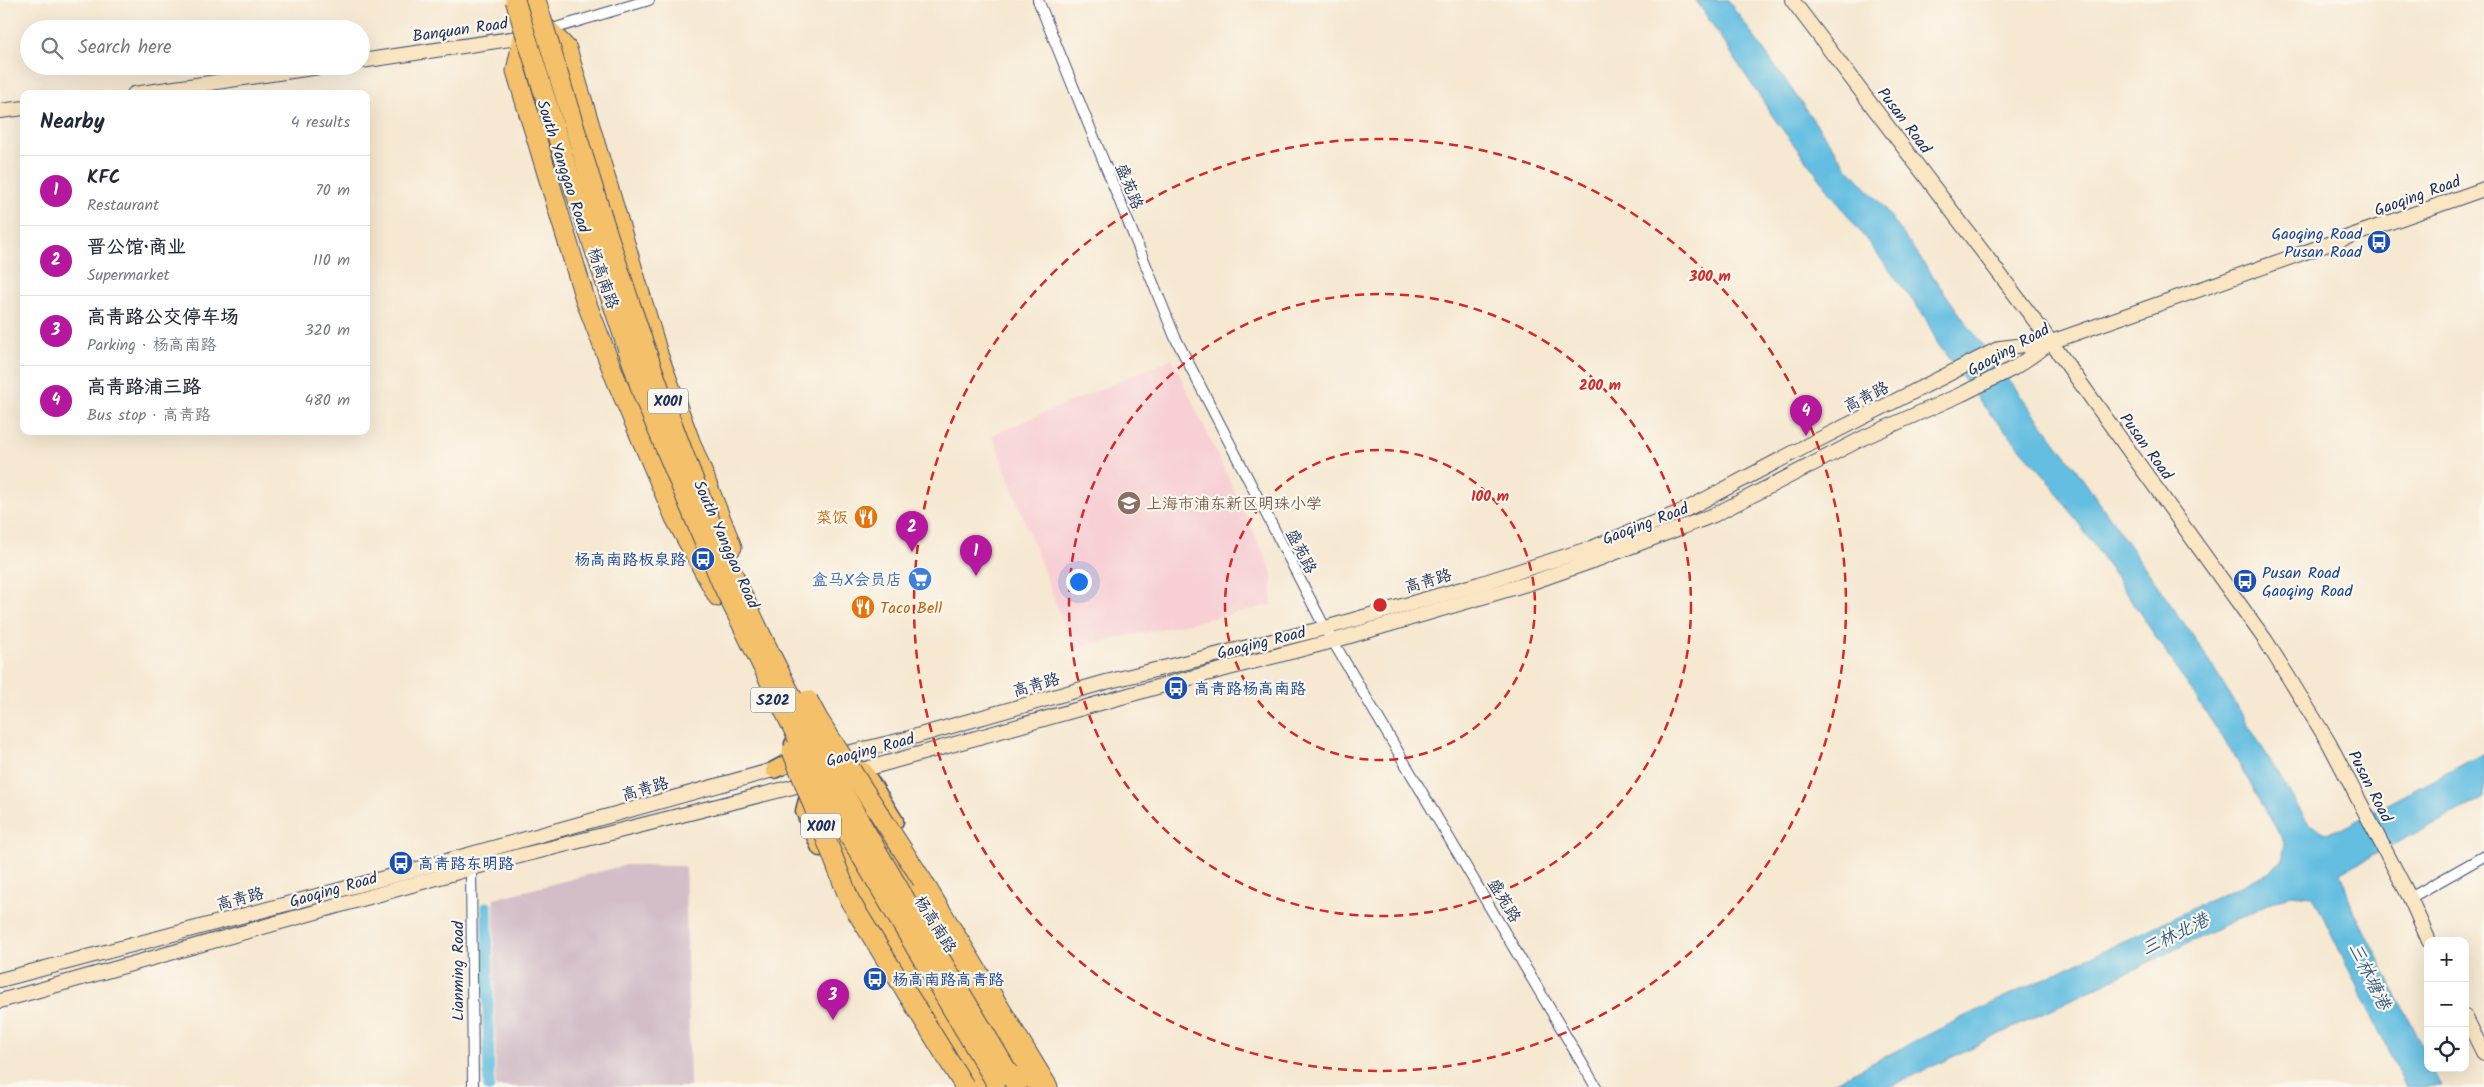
<!DOCTYPE html>
<meta charset="utf-8">
<style>
:root{--surface:#fff;--page:#f2f2f3;--text:#1f2937;--muted:#747a83;--line:#e0e1e3;--accent:#b5179e}
body{margin:0;font-family:Kalam,"LXGW WenKai TC",sans-serif;background:var(--page);color:var(--text)}
.controls{position:absolute;right:15px;bottom:15px;display:grid;overflow:hidden;border-radius:10px;box-shadow:0 5px 20px #0002}
.controls button{width:45px;height:45px;display:grid;place-items:center;padding:0;border:0;border-bottom:1px solid var(--line);background:var(--surface);color:var(--text);font:25px sans-serif}
.you{position:absolute;left:1078px;top:581px;width:18px;height:18px;margin:-12px;border:4px solid #fff;border-radius:50%;background:#1a73e8;box-shadow:0 0 0 8px #1a73e833}
.badge{display:grid;place-items:center;width:32px;height:32px;border-radius:50%;background:var(--accent);color:#fff;font-size:16px;font-weight:700}
.pin{position:absolute;translate:-50% -41px;filter:drop-shadow(0 1px 2px #0008)}
.pin::after{content:'';position:absolute;top:26px;width:18px;height:15px;background:inherit;clip-path:polygon(0 0,100% 0,50% 100%)}
.list{margin:0;padding:0;list-style:none}
h2{display:flex;justify-content:space-between;align-items:center;height:65px;margin:0;padding:0 20px;font-size:21px}
h2 small{font-size:16px;font-weight:400;color:var(--muted)}
.list li{display:grid;grid-template-columns:32px 1fr auto;gap:15px;align-items:center;box-sizing:border-box;height:70px;padding:0 20px;border-top:1px solid var(--line)}
.list b{display:block;font-size:19px;white-space:nowrap}
.list p{margin:0;font-size:16px;white-space:nowrap;color:var(--muted)}
.list em{font-size:16px;font-style:normal;color:var(--muted)}
.icon{flex:none;width:28px;height:28px;fill:none;stroke:currentColor;stroke-width:2;stroke-linecap:round;stroke-linejoin:round}
.map{position:relative;flex:none;width:2484px;height:1087px;overflow:hidden}
.search{position:absolute;background:var(--surface);box-shadow:0 5px 20px #0002;left:20px;top:20px;width:350px;height:55px;display:flex;align-items:center;gap:12px;box-sizing:border-box;padding:0 18px;border-radius:28px;color:var(--muted);font-size:19px}
.panel{position:absolute;background:var(--surface);box-shadow:0 5px 20px #0002;left:20px;top:90px;width:350px;height:345px;border-radius:10px}
.map>svg:first-child{display:block}
.built{fill:#f7cfd4}
.industrial{fill:#d2bdc8}
.water{fill:#63bee1;stroke:#3f76a0}
.lines{fill:none;stroke-linecap:round;stroke-linejoin:round}
.canal{stroke:#63bee1;stroke-width:11}
.street-casing{stroke:#3c4b6f;stroke-width:12}
.secondary-casing{stroke:#3c4b6f;stroke-width:16}
.primary-casing{stroke:#3c4b6f;stroke-width:19}
.highway-casing{stroke:#3c4b6f;stroke-width:21}
.street{stroke:#fff;stroke-width:10}
.secondary{stroke:#fbe6c3;stroke-width:14}
.primary{stroke:#f4c16a;stroke-width:16}
.highway{stroke:#f4c16a;stroke-width:19}
.highway-bridge-casing{stroke:#3c4b6f;stroke-width:21;stroke-linecap:butt}
.highway-bridge{stroke:#f4c16a;stroke-width:19}
.ring{fill:none;stroke:#d62828;stroke-width:2.5;stroke-dasharray:9 6}
.labels{text-anchor:middle;stroke-width:4.5;stroke-linejoin:round;paint-order:stroke}
.shield{fill:#fbf7ec;stroke:#5e6b89;stroke-width:1}
.shield-label{font-size:15px;font-weight:bold;fill:#1b2f5e}
.street-label{font-size:16px;fill:#1b2f5e;stroke:#fbf7ec}
.transit-label{font-size:16px;fill:#164399;stroke:#fbf7ec;text-anchor:start}
.education-label{font-size:16px;fill:#785e54;stroke:#fbf7ec;text-anchor:start}
.food-label{font-size:16px;fill:#c56008;stroke:#fbf7ec;text-anchor:end}
.shop-label{font-size:16px;fill:#366cbe;stroke:#fbf7ec;text-anchor:end}
.water-label{font-size:18px;font-style:italic;fill:#315a85;stroke:#fbf7ec}
.centre{fill:#d62828;stroke:#fbf7ec;stroke-width:2.5}
.ring-label{font-size:15px;text-anchor:middle;font-weight:bold;fill:#d62828;stroke:#fbf7ec;stroke-width:4.5;stroke-linejoin:round;paint-order:stroke}
</style>
<div class="map">
<svg width="2484" height="1087" viewBox="0 0 2484 1087">
<rect width="100%" height="100%" fill="#fbf7ec"/>
<filter id="ink" filterUnits="userSpaceOnUse"><feTurbulence type="fractalNoise" baseFrequency=".02" numOctaves="2"/><feDisplacementMap in="SourceGraphic" scale="10" xChannelSelector="R" yChannelSelector="G"/><feConvolveMatrix kernelMatrix="1 2 1 2 8 2 1 2 1" color-interpolation-filters="sRGB"/></filter>
<filter id="wash" filterUnits="userSpaceOnUse"><feTurbulence type="fractalNoise" baseFrequency=".0096" numOctaves="4" result="noise"/><feDisplacementMap in="SourceGraphic" scale="20" xChannelSelector="R" yChannelSelector="G"/><feGaussianBlur stdDeviation="1.12" result="paint"/><feColorMatrix in="noise" values="0 0 0 0 0 0 0 0 0 0 0 0 0 0 0 0 0 1.4 0 .05"/><feComposite in="paint" operator="in"/></filter>
<g filter="url(#wash)">
<rect width="100%" height="100%" fill="#f6e8d1"/>
<polygon class="built" points="1172,359 1272,571 1272,605 1073,648 992,435"/>
<polygon class="industrial" points="626,865 685,866 690,1087 496,1087 494,899"/>
<polygon class="water" points="1696,0 1728,0 1846,166 1883,206 1969,327 2073,465 2202,649 2309,824 2326,833 2341,829 2484,753 2484,798 2341,872 2350,902 2428,1059 2428,1068 2432,1068 2441,1087 2406,1087 2313,896 2290,894 1890,1087 1825,1087 1961,1018 2270,872 2283,858 2284,842 2232,752 2112,571 2046,477 1985,408 1938,344 1925,317 1776,121"/>
<g class="lines">
<polyline class="canal" points="487,907 489,1087"/>
</g>
</g>
<g filter="url(#ink)">
<g class="lines">
<g class="street-casing">
<g id="street">
<polyline points="1038,0 1175,337 1325,628 1596,1087"/>
<polyline points="549,30 649,0"/>
<polyline points="471,863 473,1087"/>
<polyline points="2410,898 2484,856"/>
</g>
</g>
<g class="secondary-casing">
<g id="secondary">
<polyline points="1792,0 2051,342 2266,641 2329,743 2410,898 2429,941"/>
<polyline points="361,61 531,36"/>
<polyline points="134,94 326,66"/>
<polyline points="0,111 24,108"/>
<polyline points="834,756 906,739 1106,682 1325,628 1479,584 1594,547 1685,510 1808,445 2000,348 2051,342 2484,189"/>
<polyline points="855,772 1175,682 1333,641 1530,583 1593,561 1714,515 1865,437 1962,394 2014,368 2049,344"/>
<polyline points="0,980 403,873 784,767"/>
<polyline points="0,1001 472,868 812,782"/>
<polyline points="2465,1016 2484,1054"/>
</g>
</g>
<g class="primary-casing">
<g id="primary">
<polyline points="526,0 547,68"/>
<polyline points="841,763 864,771 895,821"/>
<polyline points="774,770 791,761 794,753 793,744"/>
<polyline points="810,789 804,811 820,848"/>
<polyline points="865,808 1036,1087"/>
<polyline points="825,809 866,897 982,1087"/>
</g>
</g>
<g class="highway-casing">
<g id="highway">
<polyline points="549,30 567,49 659,357 690,441 732,547"/>
<polyline points="523,38 516,71 585,299 617,382 675,518 718,597"/>
<polyline points="922,880 1048,1087"/>
<polyline points="1008,1072 1017,1087"/>
</g>
</g>
<use href="#street" class="street"/>
<use href="#secondary" class="secondary"/>
<use href="#primary" class="primary"/>
<use href="#highway" class="highway"/>
<g class="highway-bridge-casing">
<g id="highway-bridge">
<polyline points="515,0 564,158 643,395 722,584 829,802 995,1081"/>
<path d="M536,0C596,199 655,402 741,592C817,759 915,915 1008,1072"/>
<polyline points="808,700 818,719 922,880"/>
<polyline points="792,751 850,901 965,1087"/>
</g>
</g>
<use href="#highway-bridge" class="highway-bridge"/>
</g>
</g>
<g class="ring">
<circle cx="1380" cy="605" r="155"/>
<circle cx="1380" cy="605" r="311"/>
<circle cx="1380" cy="605" r="466"/>
</g>
<defs>
<g id="bus-disc" transform="scale(1.25)"><circle r="9.5" fill="#1a4fb4" stroke="#fbf7ec"/><path d="M-5-6H5V4H4V6H2V4H-2V6H-4V4H-5ZM-3.5-4V0h7V-4ZM-3.5 1.2v1.5H-2V1.2ZM2 1.2v1.5H3.5V1.2Z" fill="#fff"/></g>
<g id="school-disc" transform="scale(1.25)"><circle r="9.5" fill="#8d6e63" stroke="#fbf7ec"/><path d="M0-5L7-2L0 1L-7-2ZM-4 1L0 2.5L4 1V4Q0 6-4 4Z" fill="#fff"/></g>
<g id="restaurant-disc" transform="scale(1.25)"><circle r="9.5" fill="#e8710a" stroke="#fbf7ec"/><path d="M-5-6h1v4h1v-4h1v4h1v-4h1v5L-1.5 .5V6h-2V.5L-5-1ZM5-6V6H3V1.5H1.5Q1.5-4 5-6Z" fill="#fff"/></g>
<g id="supermarket-disc" transform="scale(1.25)"><circle r="9.5" fill="#3f7fe0" stroke="#fbf7ec"/><path d="M-6-5.5h2.5l.6 2H6L4.5 2H-2.5L-4.4-4H-6ZM-1.5 3.2a1.3 1.3 0 1 0 .1 0ZM3 3.2a1.3 1.3 0 1 0 .1 0Z" fill="#fff"/></g>
</defs>
<g fill-rule="evenodd">
<use href="#bus-disc" x="2379" y="242"/>
<use href="#school-disc" x="1129" y="503"/>
<use href="#restaurant-disc" x="866" y="517"/>
<use href="#bus-disc" x="703" y="559"/>
<use href="#supermarket-disc" x="920" y="579"/>
<use href="#bus-disc" x="2245" y="581"/>
<use href="#restaurant-disc" x="863" y="607"/>
<use href="#bus-disc" x="1176" y="688"/>
<use href="#bus-disc" x="401" y="863"/>
<use href="#bus-disc" x="875" y="979"/>
</g>
<g class="labels">
<g class="shield">
<rect x="648" y="388.5" width="40" height="25" rx="4"/>
<rect x="750.5" y="687.5" width="45" height="25" rx="4"/>
<rect x="801" y="813.5" width="40" height="25" rx="4"/>
</g>
<g class="shield-label">
<text x="668" y="406">X001</text>
<text x="773" y="705">S202</text>
<text x="821" y="831">X001</text>
</g>
<g class="street-label">
<text transform="translate(460 29) rotate(-8)" y="6">Banquan Road</text>
<text transform="translate(1905 120) rotate(53)" y="6">Pusan Road</text>
<text transform="translate(564 166) rotate(72)" y="6">South Yanggao Road</text>
<text transform="translate(1130 186) rotate(68)" y="6">盛苑路</text>
<text transform="translate(2417 195) rotate(-20)" y="6">Gaoqing Road</text>
<text transform="translate(604 278) rotate(71)" y="6">杨高南路</text>
<text transform="translate(2008 349) rotate(-29)" y="6">Gaoqing Road</text>
<text transform="translate(1866 396) rotate(-27)" y="6">高青路</text>
<text transform="translate(2147 446) rotate(54)" y="6">Pusan Road</text>
<text transform="translate(1645 523) rotate(-21)" y="6">Gaoqing Road</text>
<text transform="translate(727 544) rotate(66)" y="6">South Yanggao Road</text>
<text transform="translate(1302 551) rotate(63)" y="6">盛苑路</text>
<text transform="translate(1428 580) rotate(-16)" y="6">高青路</text>
<text transform="translate(1261 642) rotate(-14)" y="6">Gaoqing Road</text>
<text transform="translate(1036 684) rotate(-16)" y="6">高青路</text>
<text transform="translate(870 749) rotate(-15)" y="6">Gaoqing Road</text>
<text transform="translate(2371 786) rotate(63)" y="6">Pusan Road</text>
<text transform="translate(645 788) rotate(-16)" y="6">高青路</text>
<text transform="translate(333 889) rotate(-16)" y="6">Gaoqing Road</text>
<text transform="translate(240 898) rotate(-15)" y="6">高青路</text>
<text transform="translate(1505 900) rotate(59)" y="6">盛苑路</text>
<text transform="translate(936 924) rotate(58)" y="6">杨高南路</text>
<text transform="translate(457 971) rotate(-90)" y="6">Lianming Road</text>
</g>
<g class="transit-label">
<text x="2362" y="239" text-anchor="end">Gaoqing Road<tspan x="2362" dy="18">Pusan Road</tspan></text>
<text x="686" y="565" text-anchor="end">杨高南路板泉路</text>
<text x="2262" y="578">Pusan Road<tspan x="2262" dy="18">Gaoqing Road</tspan></text>
<text x="1194" y="694">高青路杨高南路</text>
<text x="418" y="869">高青路东明路</text>
<text x="892" y="985">杨高南路高青路</text>
</g>
<g class="education-label">
<text x="1146" y="509">上海市浦东新区明珠小学</text>
</g>
<g class="food-label">
<text x="848" y="523">菜饭</text>
<text x="880" y="613" text-anchor="start">Taco Bell</text>
</g>
<g class="shop-label">
<text x="902" y="585">盒马X会员店</text>
</g>
<g class="water-label">
<text transform="translate(2175 934) rotate(-26)" y="6">三林北港</text>
<text transform="translate(2370 976) rotate(64)" y="6">三林塘港</text>
</g>
</g>
<circle cx="1380" cy="605" r="8" class="centre"/>
<g class="ring-label">
<text x="1710" y="281">300 m</text>
<text x="1600" y="390">200 m</text>
<text x="1490" y="501">100 m</text>
</g>
</svg>
<div class="controls">
<button>+</button>
<button>−</button>
<button><svg class="icon" aria-label="locate" viewBox="0 0 24 24"><circle cx="12" cy="12" r="6"/><path d="M12 2v4M12 18v4M2 12h4M18 12h4"/></svg></button>
</div>
<div class="you"></div>
<div class="pin badge" style="left:976px;top:576px">1</div>
<div class="pin badge" style="left:912px;top:552px">2</div>
<div class="pin badge" style="left:833px;top:1020px">3</div>
<div class="pin badge" style="left:1806px;top:436px">4</div>
<div class="search"><svg class="icon" aria-label="search" viewBox="0 0 24 24"><circle cx="10" cy="10" r="6"/><path d="M15 15l6 6"/></svg>Search here</div>
<section class="panel">
<h2>Nearby<small>4 results</small></h2>
<ul class="list">
<li><span class="badge">1</span><div><b>KFC</b><p>Restaurant</p></div><em>70 m</em></li>
<li><span class="badge">2</span><div><b>晋公馆·商业</b><p>Supermarket</p></div><em>110 m</em></li>
<li><span class="badge">3</span><div><b>高青路公交停车场</b><p>Parking · 杨高南路</p></div><em>320 m</em></li>
<li><span class="badge">4</span><div><b>高青路浦三路</b><p>Bus stop · 高青路</p></div><em>480 m</em></li>
</ul>
</section>
</div>
